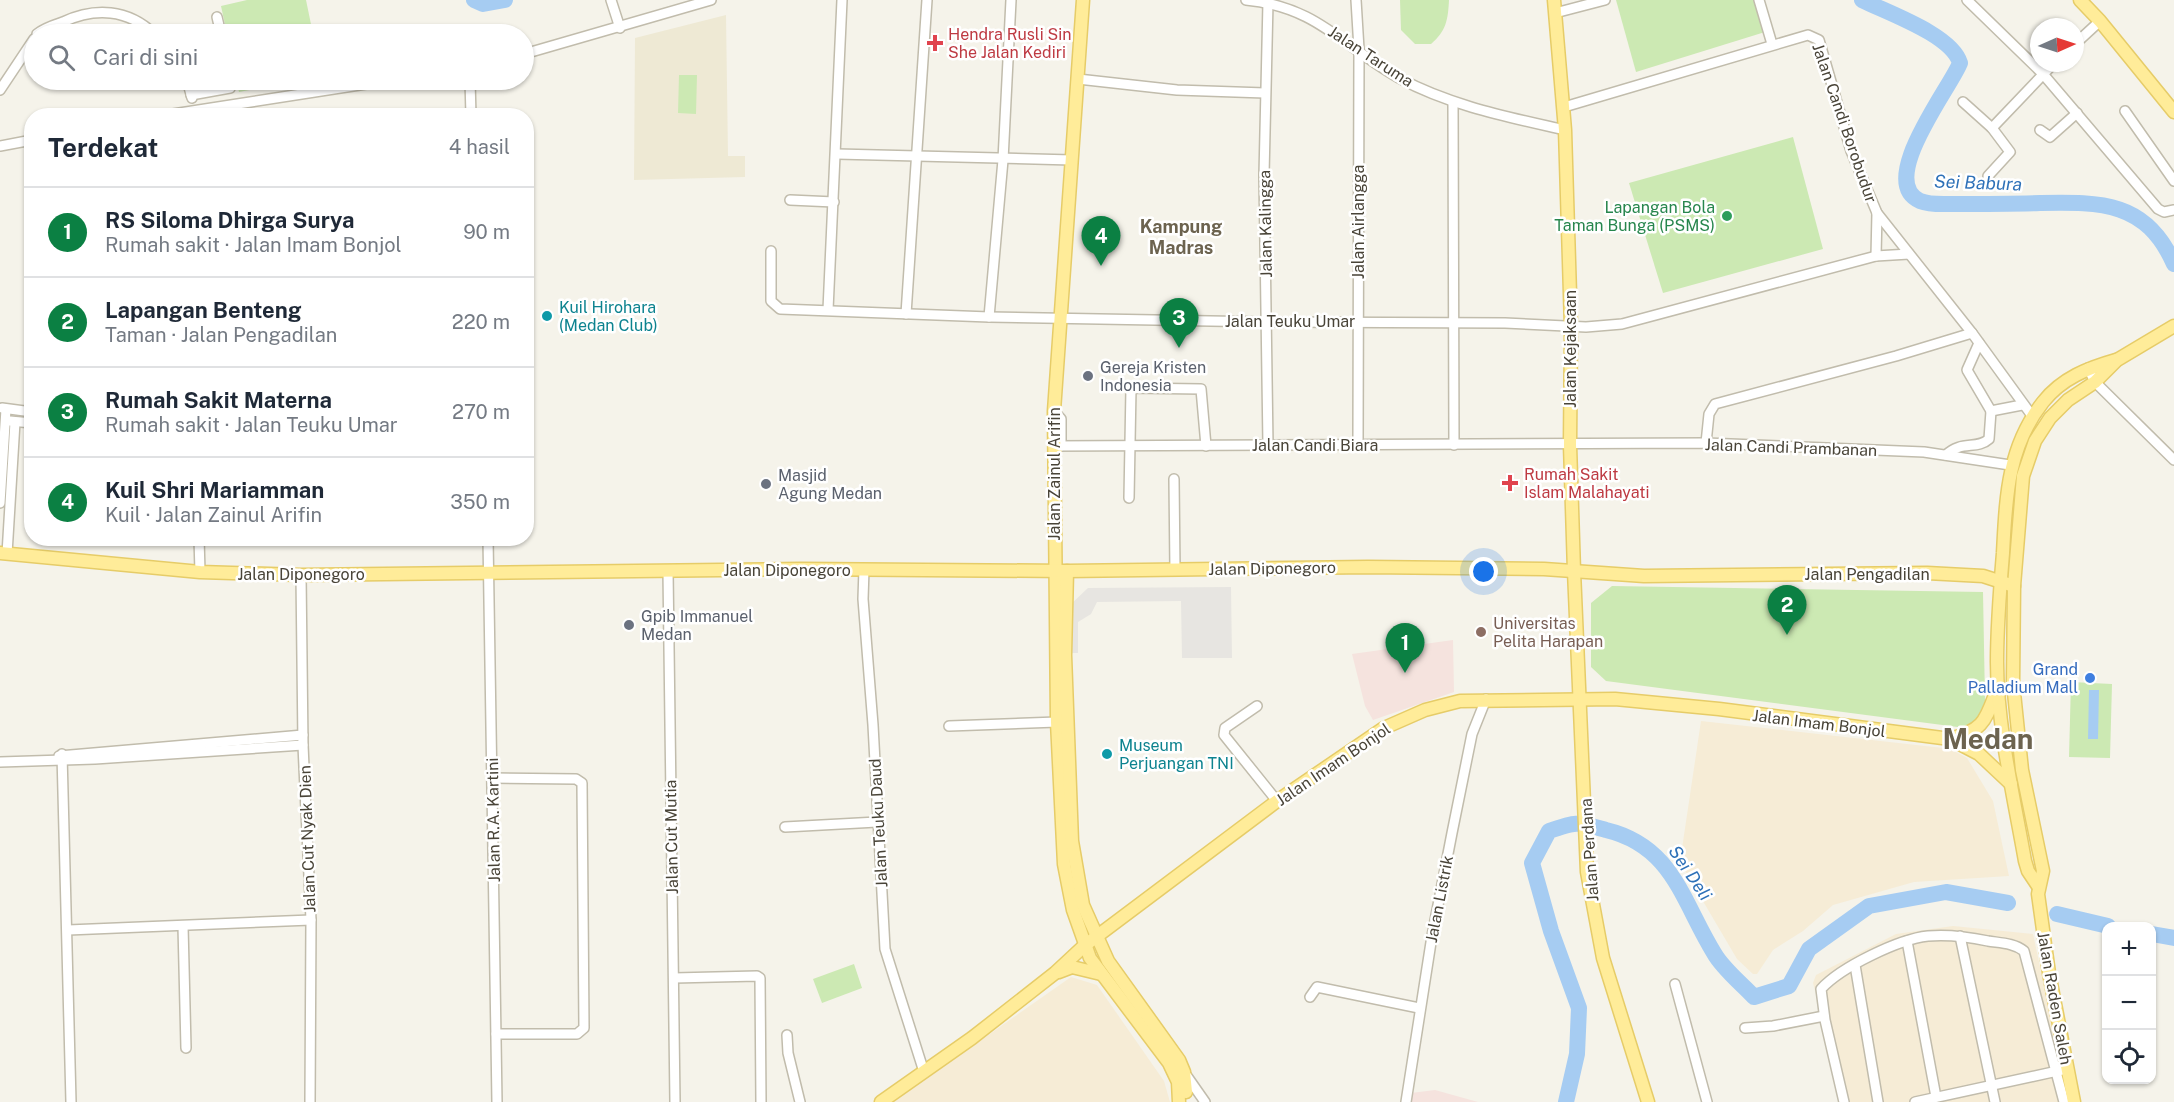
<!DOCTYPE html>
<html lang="id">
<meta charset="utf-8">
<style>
:root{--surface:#fff;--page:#f6f6f7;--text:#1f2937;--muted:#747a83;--line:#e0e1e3;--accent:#0b8043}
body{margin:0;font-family:"Public Sans",sans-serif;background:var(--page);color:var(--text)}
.controls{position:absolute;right:18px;bottom:18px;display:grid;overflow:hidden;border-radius:12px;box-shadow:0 2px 4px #0004}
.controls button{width:54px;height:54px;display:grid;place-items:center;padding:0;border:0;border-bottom:2px solid var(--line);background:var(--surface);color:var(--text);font:30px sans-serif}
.compass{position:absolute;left:2030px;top:18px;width:54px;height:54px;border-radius:50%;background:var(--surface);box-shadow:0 2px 4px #0004;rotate:87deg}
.you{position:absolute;left:1484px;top:572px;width:21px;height:21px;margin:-15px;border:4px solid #fff;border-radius:50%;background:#1a73e8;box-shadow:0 0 0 9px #1a73e833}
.badge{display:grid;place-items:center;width:39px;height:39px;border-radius:50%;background:var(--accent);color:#fff;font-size:20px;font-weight:700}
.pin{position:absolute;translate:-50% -50px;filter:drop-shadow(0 2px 3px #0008)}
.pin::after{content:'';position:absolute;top:32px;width:21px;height:18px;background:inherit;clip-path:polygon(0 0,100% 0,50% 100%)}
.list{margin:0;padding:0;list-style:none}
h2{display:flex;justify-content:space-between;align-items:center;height:78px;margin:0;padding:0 24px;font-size:26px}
h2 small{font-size:20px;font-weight:400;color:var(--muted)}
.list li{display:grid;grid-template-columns:39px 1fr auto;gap:18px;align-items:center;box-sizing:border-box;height:90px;padding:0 24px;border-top:2px solid var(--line)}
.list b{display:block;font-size:22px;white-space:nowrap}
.list p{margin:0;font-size:20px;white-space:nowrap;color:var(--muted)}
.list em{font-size:20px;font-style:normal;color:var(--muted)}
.icon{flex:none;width:33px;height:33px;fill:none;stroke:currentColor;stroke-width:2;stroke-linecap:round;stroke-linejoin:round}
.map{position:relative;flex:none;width:2174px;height:1102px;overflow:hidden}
.search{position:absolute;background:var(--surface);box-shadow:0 2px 4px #0004;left:24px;top:24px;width:510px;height:66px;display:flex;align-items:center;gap:15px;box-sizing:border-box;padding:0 21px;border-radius:33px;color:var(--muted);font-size:22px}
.panel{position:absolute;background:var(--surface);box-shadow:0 2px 4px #0004;left:24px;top:108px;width:510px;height:438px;border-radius:24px}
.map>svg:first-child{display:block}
.commercial{fill:#f6ecd6}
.education{fill:#eee9d4}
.medical{fill:#f5e3de}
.green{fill:#cce9b3}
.parking{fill:#e7e5e1}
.water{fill:#a6ccf2}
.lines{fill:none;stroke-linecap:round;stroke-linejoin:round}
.river{stroke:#a6ccf2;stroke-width:16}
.minor-casing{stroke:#c1bcac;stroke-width:12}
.major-casing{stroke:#e6cc68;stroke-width:15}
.minor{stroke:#fff;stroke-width:9}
.major{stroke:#ffec99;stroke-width:12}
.health-dot{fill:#e0444e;stroke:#fff;stroke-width:2}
.leisure-dot{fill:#2e9e5b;stroke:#fff;stroke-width:2}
.culture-dot{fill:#0f9aa8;stroke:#fff;stroke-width:2}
.worship-dot{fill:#6b7280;stroke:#fff;stroke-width:2}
.education-dot{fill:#8d6e63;stroke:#fff;stroke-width:2}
.shop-dot{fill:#3f7fe0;stroke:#fff;stroke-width:2}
.labels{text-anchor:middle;stroke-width:5;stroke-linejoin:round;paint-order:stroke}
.health-label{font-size:16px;fill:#be3a42;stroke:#fff;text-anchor:start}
.street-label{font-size:16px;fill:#494438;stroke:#fff}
.leisure-label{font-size:16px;fill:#27864d;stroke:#fff;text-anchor:end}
.culture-label{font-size:16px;fill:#0d838f;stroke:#fff;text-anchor:start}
.worship-label{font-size:16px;fill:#5b616d;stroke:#fff;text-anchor:start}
.education-label{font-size:16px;fill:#785e54;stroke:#fff;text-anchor:start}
.shop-label{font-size:16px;fill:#366cbe;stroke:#fff;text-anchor:end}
.water-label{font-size:18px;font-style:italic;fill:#2e71b8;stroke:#fff}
.neighbourhood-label{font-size:18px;font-weight:bold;fill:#6c634f;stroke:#fff}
.town-label{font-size:28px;font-weight:bold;fill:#6c634f;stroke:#fff}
</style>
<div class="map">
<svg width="2174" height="1102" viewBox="0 0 2174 1102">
<rect width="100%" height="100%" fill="#f5f3ea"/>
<g class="commercial">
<polygon points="1701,721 1943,748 1956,752 1967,758 1993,801 2009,876 1914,882 1833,905 1803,931 1773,950 1757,974 1753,974 1737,959 1680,862"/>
<polygon points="1953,926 2033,934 2069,1102 1845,1102 1813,983 1816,975 1896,934"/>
<polygon points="1071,977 1097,985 1164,1081 1170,1102 893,1102"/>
</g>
<polygon class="education" points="726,15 728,156 745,156 745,177 634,180 635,38"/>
<g class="medical">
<polygon points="1453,640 1454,692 1373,720 1365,706 1352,654"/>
<polygon points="1435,1090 1478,1102 1408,1102 1411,1093"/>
</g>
<g class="green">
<polygon points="247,0 306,0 313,34 227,34 221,6"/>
<path d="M1400,0H1449C1448,20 1446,31 1431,44H1415L1401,30Z"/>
<polygon points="1616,0 1756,0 1765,32 1636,72"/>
<polygon points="679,75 697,75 696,114 678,113"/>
<polygon points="236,80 300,80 239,92"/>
<polygon points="1793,137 1823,249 1663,293 1629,183"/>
<polygon points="1612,586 1983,592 1985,701 1973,729 1606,681 1591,667 1591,603"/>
<polygon points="2071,682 2112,684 2110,758 2069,757"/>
<polygon points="854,964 862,988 822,1003 813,979"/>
</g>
<polygon class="parking" points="1231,587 1232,658 1182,658 1181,601 1097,602 1091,614 1078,622 1078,653 1067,653 1067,608 1088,588"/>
<polygon class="water" points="2089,690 2099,690 2098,739 2088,739"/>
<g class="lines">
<g class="river">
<polyline points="474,0 483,4 505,0"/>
<path d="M1862,0C1888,13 1952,35 1960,63C1951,87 1876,181 1920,201C1930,205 1941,204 1952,204C1981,204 2010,204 2040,203C2101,202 2146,201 2174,264"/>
<polyline points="2057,914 2108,926"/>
<polyline points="2152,934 2174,938"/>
<path d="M1566,1102L1577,1054L1579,1008L1551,931L1532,863L1549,831C1578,821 1577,822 1606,830C1673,846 1682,901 1714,953C1723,969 1741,983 1754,997L1789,986L1809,949L1869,906L1946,892L2008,903"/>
</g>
<g class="minor-casing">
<g id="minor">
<polyline points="611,0 620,28"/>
<path d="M1246,0C1318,7 1342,46 1399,78C1451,106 1508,117 1565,130"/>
<polyline points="1356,0 1359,49 1358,444"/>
<polyline points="1759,0 1772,44"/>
<polyline points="1967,0 2043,74 2158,209 2164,212 2174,210"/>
<polyline points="1555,13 1605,0"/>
<polyline points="217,17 221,34"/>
<path d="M37,34C44,28 54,25 63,22C95,7 128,9 154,34"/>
<polyline points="2075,44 2100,21"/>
<polyline points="524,54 711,0"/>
<polyline points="1078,79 1177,90 1265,93"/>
<polyline points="187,80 192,98"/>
<polyline points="470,80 471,116"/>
<polyline points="0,90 34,39"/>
<polyline points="191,95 230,88 230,80"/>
<polyline points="1963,102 1992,128 2010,152 1988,176"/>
<polyline points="1453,103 1454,445"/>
<polyline points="1564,107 1808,35 1819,40 1851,151 1877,213 1972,333 2033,417"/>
<polyline points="2125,111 2174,181"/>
<polyline points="160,116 392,80"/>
<polyline points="1992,128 2054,63"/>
<polyline points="2040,130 2050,137 2077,113"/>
<polyline points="0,146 32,140"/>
<polyline points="837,154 1072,160"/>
<polyline points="790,200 834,202"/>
<polyline points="771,251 771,301 780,309 989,317 1266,322 1505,323 1586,327 1622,324 1876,256 1909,254"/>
<polyline points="1876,256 1877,213"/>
<polyline points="828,310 842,0"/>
<polyline points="906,314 927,0"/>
<polyline points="989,317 1003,160 1011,0"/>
<polyline points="1979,343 1967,370 1991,411 2022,405"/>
<polyline points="2088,368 2095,382 2174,460"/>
<polyline points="2,408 32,412"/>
<polyline points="1054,411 1061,419 1061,446"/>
<polyline points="10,421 32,423"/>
<polyline points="1706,443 1709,414 1715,404 1896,356 1972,333"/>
<polyline points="1268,445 1264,175 1268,2"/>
<polyline points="1053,446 1706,443 1924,452 2010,465"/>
<path d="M1946,455C1961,440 1977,450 1989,439L1991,411"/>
<polyline points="1174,479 1175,570"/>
<polyline points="1129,498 1131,388 1201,389 1206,446"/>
<polyline points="0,503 6,409"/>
<polyline points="199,538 200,572"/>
<polyline points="488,538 497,1102"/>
<polyline points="7,554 15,422"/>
<polyline points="864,569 863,599 873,725 885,949 924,1072"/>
<polyline points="668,571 675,1102"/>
<polyline points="301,575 303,745 311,920 310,1102"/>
<polyline points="1257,706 1225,728 1224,735 1277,801"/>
<polyline points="949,726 1057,722"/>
<polyline points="62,754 71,1102"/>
<polyline points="59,756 303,735"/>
<polyline points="0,762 95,759 303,745"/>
<polyline points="492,778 576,779 582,783 584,1028 577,1034 496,1034"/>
<polyline points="785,827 877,822"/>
<polyline points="183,926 186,1048"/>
<polyline points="68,930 311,920"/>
<polyline points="1960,936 1995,1102"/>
<polyline points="1907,941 1936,1097"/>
<polyline points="1855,965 1878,1102"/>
<polyline points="674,978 757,976 760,978 761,1102"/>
<polyline points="1675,984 1707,1102"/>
<polyline points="1310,997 1317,987 1419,1008"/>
<polyline points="1745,1028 1773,1026 1824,1016"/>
<polyline points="787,1035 788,1053 800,1102"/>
<polyline points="1184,1072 1205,1102"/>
<polyline points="1406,1102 1432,936 1452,833 1472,734 1486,699"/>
<path d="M1844,1102L1825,1020L1821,989C1841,967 1899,939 1928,936C1949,934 1969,937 1988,941C2000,943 2014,943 2024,951L2064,1102"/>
<polyline points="1915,1102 2062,1070"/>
</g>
</g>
<g class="major-casing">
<g id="major">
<polyline points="1083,0 1054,411 1057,722 1064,864 1073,910 1090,958 1169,1063 1178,1082 1179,1102"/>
<polyline points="1554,0 1565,130 1571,327 1570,445 1574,571 1587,872 1603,958 1648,1102"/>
<polyline points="2080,0 2100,21 2174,112"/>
<polyline points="0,553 200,572 301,575 801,569 1067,571 1368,567 1544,569 1644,576 1927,573 1983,576 2014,586"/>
<polyline points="1067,571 1065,655 1072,841 1083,905 1108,961 1179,1060 1184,1072 1186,1092"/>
<path d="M1950,739C1986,729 1985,720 1998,687"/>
<path d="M2038,886L2028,871L2025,861C2014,798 1997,726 1997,662C1997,626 2000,589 2003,553C2006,498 2007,448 2043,402C2062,378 2088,368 2116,360"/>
<polyline points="1059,972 1072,967 1101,974"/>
<polyline points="881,1102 972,1038 1055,973 1084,946 1277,801 1384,728 1425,710 1460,701 1615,699 1719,709 1950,739 1979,754 2011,784"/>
<polyline points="2074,1102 2049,973 2038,894 2043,871 2022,770 2013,683 2014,586 2023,476 2035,441 2050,418 2068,400 2095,382 2117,360 2174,326"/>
</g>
</g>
<use href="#minor" class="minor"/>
<use href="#major" class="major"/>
</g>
<g class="health-dot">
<path d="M932 34h6v6h6v6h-6v6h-6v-6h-6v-6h6z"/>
<path d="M1507 474h6v6h6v6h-6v6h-6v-6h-6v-6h6z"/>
</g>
<circle class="leisure-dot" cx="1727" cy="216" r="6"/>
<g class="culture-dot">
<circle cx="547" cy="316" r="6"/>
<circle cx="1107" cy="754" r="6"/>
</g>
<g class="worship-dot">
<circle cx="1088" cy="376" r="6"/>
<circle cx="766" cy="484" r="6"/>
<circle cx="629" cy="625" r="6"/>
</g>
<circle class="education-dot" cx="1481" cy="632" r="6"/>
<circle class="shop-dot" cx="2090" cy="678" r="6"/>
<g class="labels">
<g class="health-label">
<text x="948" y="40">Hendra Rusli Sin<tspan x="948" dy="18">She Jalan Kediri</tspan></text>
<text x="1524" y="480">Rumah Sakit<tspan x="1524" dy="18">Islam Malahayati</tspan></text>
</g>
<g class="street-label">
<text transform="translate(1371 56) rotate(33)" y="6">Jalan Taruma</text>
<text transform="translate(1845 123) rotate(71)" y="6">Jalan Candi Borobudur</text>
<text transform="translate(1358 222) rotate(-90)" y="6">Jalan Airlangga</text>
<text transform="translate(1265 224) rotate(-91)" y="6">Jalan Kalingga</text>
<text x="1290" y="327">Jalan Teuku Umar</text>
<text transform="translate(1570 349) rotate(-90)" y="6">Jalan Kejaksaan</text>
<text x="1315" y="451">Jalan Candi Biara</text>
<text transform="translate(1791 447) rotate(2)" y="6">Jalan Candi Prambanan</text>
<text transform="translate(1054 474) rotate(-90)" y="6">Jalan Zainul Arifin</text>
<text transform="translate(1272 568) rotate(-1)" y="6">Jalan Diponegoro</text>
<text x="787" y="576">Jalan Diponegoro</text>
<text x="301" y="580">Jalan Diponegoro</text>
<text x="1867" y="580">Jalan Pengadilan</text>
<text transform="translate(1819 723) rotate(7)" y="6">Jalan Imam Bonjol</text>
<text transform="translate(1333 764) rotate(-34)" y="6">Jalan Imam Bonjol</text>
<text transform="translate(493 820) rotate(-91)" y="6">Jalan R.A. Kartini</text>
<text transform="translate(878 823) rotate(-93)" y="6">Jalan Teuku Daud</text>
<text transform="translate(671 837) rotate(-91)" y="6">Jalan Cut Mutia</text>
<text transform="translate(307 839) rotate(-92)" y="6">Jalan Cut Nyak Dien</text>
<text transform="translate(1589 850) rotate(-94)" y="6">Jalan Perdana</text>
<text transform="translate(1439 899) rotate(-79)" y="6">Jalan Listrik</text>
<text transform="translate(2055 998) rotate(80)" y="6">Jalan Raden Saleh</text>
</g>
<g class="leisure-label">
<text x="1715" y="213">Lapangan Bola<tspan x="1715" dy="18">Taman Bunga (PSMS)</tspan></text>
</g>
<g class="culture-label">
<text x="559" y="313">Kuil Hirohara<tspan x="559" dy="18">(Medan Club)</tspan></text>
<text x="1119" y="751">Museum<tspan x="1119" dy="18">Perjuangan TNI</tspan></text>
</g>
<g class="worship-label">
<text x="1100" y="373">Gereja Kristen<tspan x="1100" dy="18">Indonesia</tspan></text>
<text x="778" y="481">Masjid<tspan x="778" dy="18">Agung Medan</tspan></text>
<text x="641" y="622">Gpib Immanuel<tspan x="641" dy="18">Medan</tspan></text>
</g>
<g class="education-label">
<text x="1493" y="629">Universitas<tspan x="1493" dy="18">Pelita Harapan</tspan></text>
</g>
<g class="shop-label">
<text x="2078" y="675">Grand<tspan x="2078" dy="18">Palladium Mall</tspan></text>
</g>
<g class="water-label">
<text transform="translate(1978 183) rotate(2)" y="6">Sei Babura</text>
<text transform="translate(1690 873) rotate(56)" y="6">Sei Deli</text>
</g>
<g class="neighbourhood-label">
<text x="1181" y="233">Kampung<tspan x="1181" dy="21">Madras</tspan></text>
</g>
<g class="town-label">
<text x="1988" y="749">Medan</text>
</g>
</g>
</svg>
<div class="controls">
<button>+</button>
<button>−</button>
<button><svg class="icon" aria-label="locate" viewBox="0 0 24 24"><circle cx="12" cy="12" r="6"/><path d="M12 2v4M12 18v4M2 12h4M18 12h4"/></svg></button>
</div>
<svg class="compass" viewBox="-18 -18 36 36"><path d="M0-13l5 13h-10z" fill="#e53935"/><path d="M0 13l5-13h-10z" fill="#747a83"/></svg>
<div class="you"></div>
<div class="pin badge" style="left:1405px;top:673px">1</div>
<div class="pin badge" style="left:1787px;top:635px">2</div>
<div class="pin badge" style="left:1179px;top:348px">3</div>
<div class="pin badge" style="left:1101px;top:266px">4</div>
<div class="search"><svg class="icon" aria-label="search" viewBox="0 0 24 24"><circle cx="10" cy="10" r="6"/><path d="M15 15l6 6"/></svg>Cari di sini</div>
<section class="panel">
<h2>Terdekat<small>4 hasil</small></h2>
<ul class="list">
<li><span class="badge">1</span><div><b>RS Siloma Dhirga Surya</b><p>Rumah sakit · Jalan Imam Bonjol</p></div><em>90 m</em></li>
<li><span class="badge">2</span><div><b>Lapangan Benteng</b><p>Taman · Jalan Pengadilan</p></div><em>220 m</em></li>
<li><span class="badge">3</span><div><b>Rumah Sakit Materna</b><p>Rumah sakit · Jalan Teuku Umar</p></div><em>270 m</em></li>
<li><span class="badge">4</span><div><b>Kuil Shri Mariamman</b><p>Kuil · Jalan Zainul Arifin</p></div><em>350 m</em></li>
</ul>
</section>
</div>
